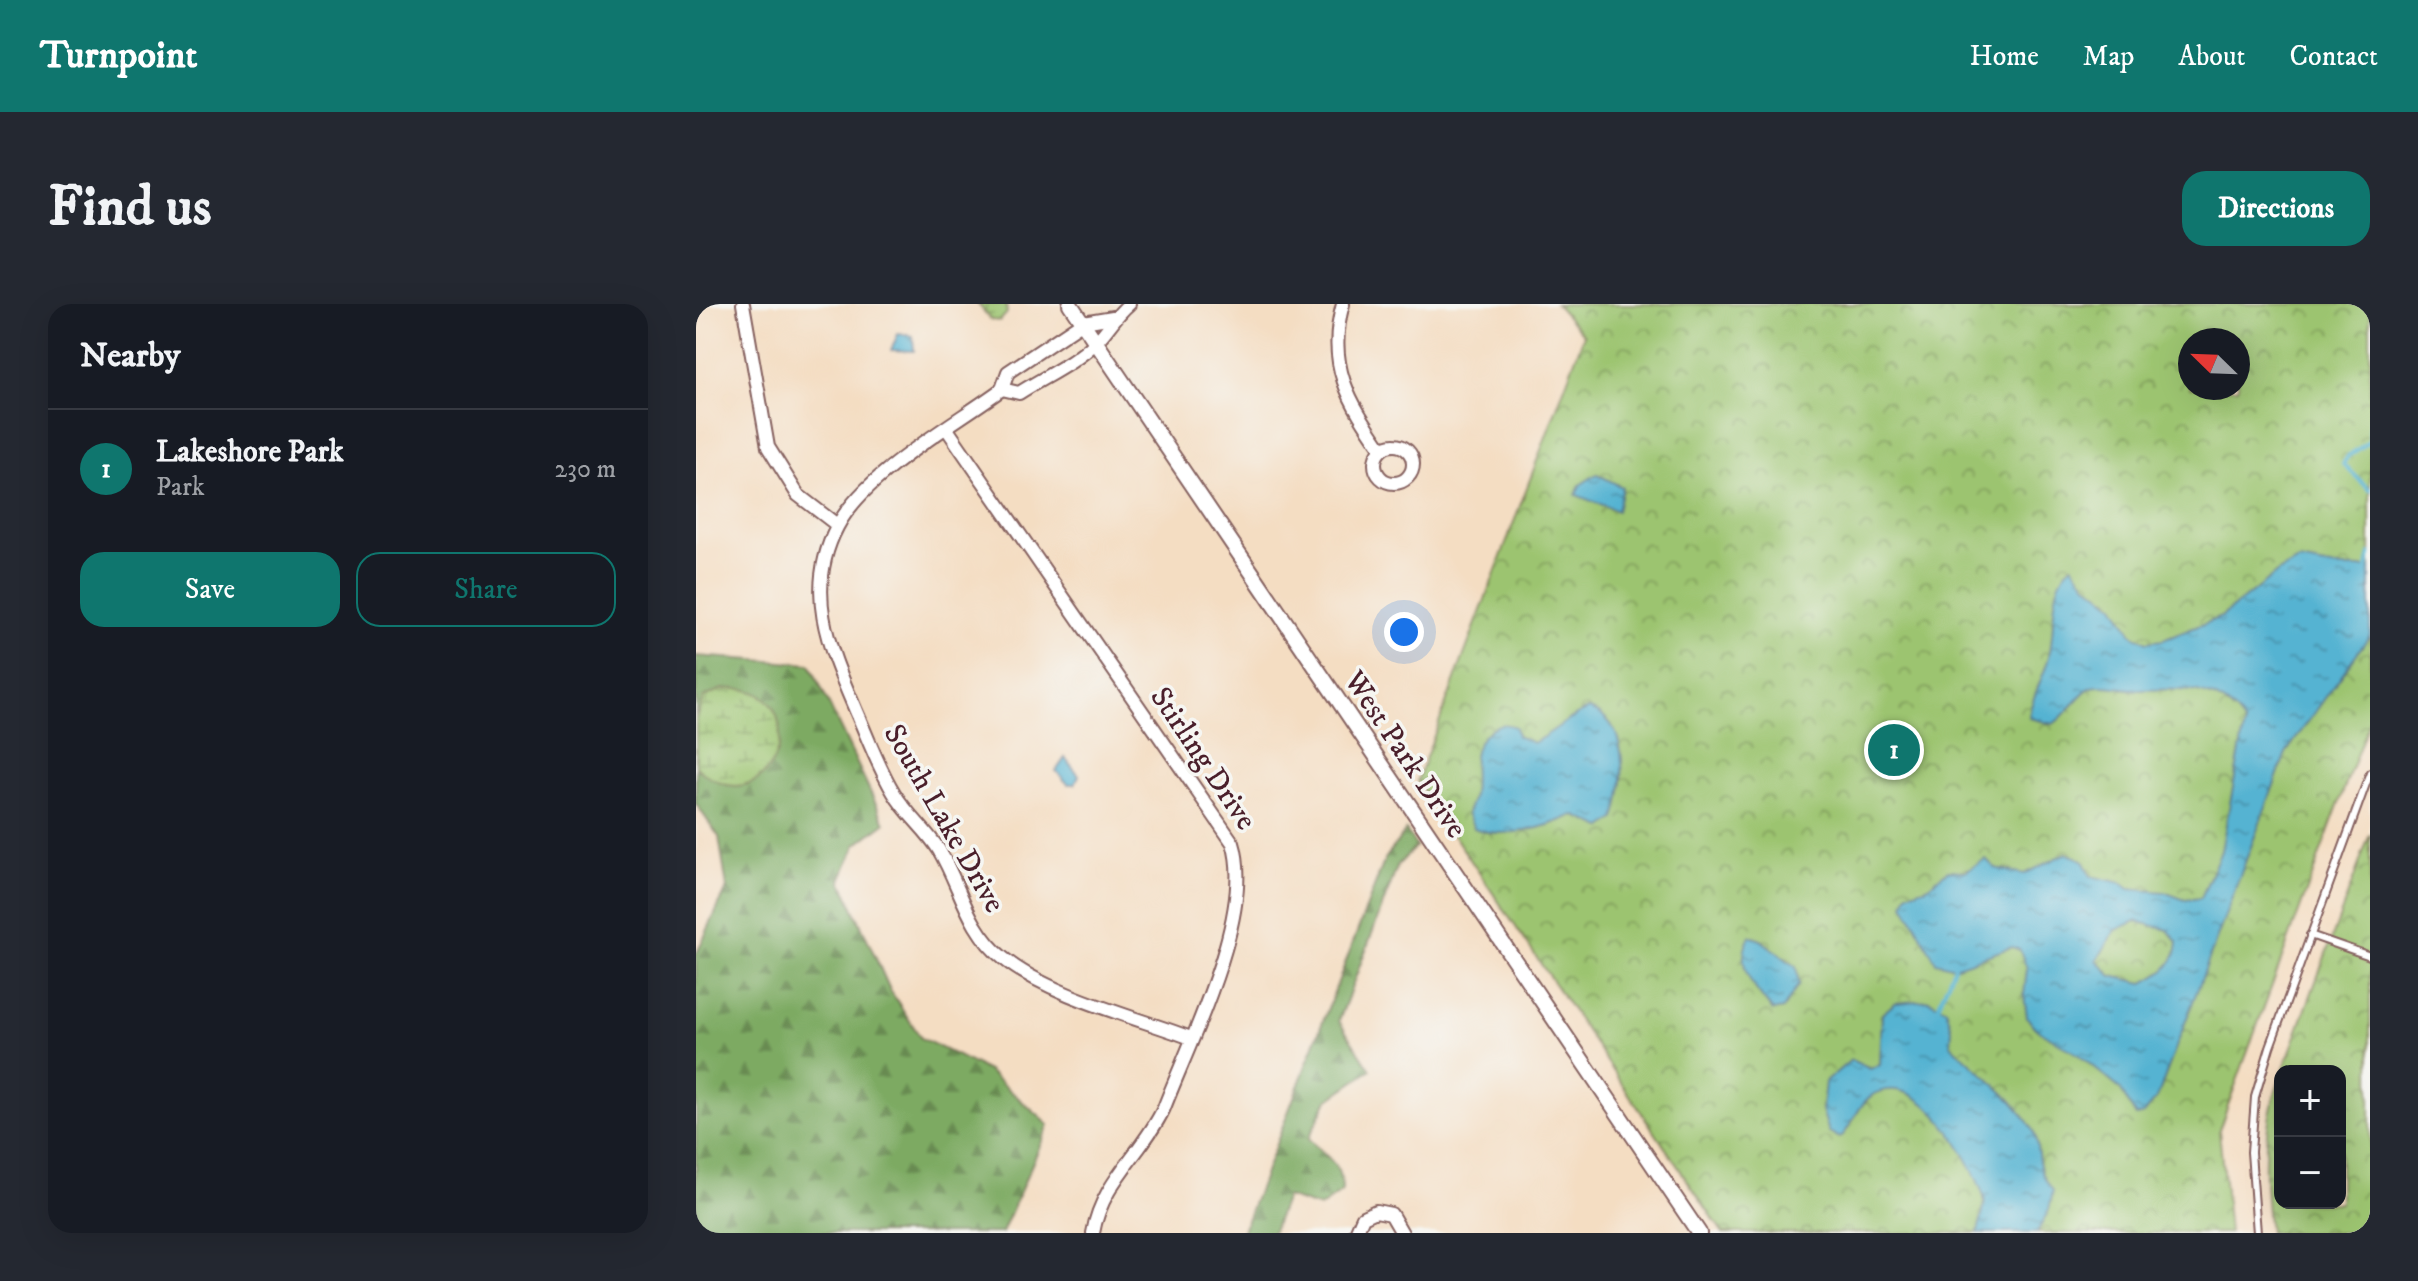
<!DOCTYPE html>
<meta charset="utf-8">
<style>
:root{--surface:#171b24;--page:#242831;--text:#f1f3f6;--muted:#9ea1a6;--line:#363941;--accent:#0f766e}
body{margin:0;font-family:"IM FELL DW Pica",serif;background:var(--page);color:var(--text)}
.controls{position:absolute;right:24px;bottom:24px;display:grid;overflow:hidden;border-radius:16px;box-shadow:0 8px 32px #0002}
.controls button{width:72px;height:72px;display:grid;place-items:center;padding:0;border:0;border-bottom:2px solid var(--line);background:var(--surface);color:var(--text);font:40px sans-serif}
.compass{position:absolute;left:1482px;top:24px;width:72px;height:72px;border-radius:50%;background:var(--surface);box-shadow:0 8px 32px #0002;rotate:293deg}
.you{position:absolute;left:708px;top:328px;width:28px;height:28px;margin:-20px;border:6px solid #fff;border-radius:50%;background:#1a73e8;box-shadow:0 0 0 12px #1a73e833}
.badge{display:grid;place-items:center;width:52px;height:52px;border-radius:50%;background:var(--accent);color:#fff;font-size:26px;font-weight:700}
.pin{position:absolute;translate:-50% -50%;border:4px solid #fff;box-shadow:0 2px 8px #0006}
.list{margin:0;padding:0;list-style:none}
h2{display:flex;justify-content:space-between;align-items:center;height:104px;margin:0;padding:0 32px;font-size:34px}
h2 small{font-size:26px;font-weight:400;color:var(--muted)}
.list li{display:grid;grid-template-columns:52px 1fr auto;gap:24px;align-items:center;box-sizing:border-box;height:120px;padding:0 32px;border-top:2px solid var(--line)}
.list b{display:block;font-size:30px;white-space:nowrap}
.list p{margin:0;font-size:26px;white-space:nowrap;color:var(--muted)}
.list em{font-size:26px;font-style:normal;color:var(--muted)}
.actions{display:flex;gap:16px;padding:24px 32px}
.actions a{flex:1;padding:18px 0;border:2px solid var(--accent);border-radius:24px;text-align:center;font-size:28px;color:var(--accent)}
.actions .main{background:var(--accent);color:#fff}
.map{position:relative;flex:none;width:1674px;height:929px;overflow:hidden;border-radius:24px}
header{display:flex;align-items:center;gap:48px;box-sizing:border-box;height:112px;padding:0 40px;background:var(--accent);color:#fff}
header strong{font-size:38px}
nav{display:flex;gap:44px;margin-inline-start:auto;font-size:28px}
.intro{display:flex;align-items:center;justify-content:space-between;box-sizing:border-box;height:192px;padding:0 48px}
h1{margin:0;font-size:56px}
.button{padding:20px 36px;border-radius:24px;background:var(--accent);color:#fff;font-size:28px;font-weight:700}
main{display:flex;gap:48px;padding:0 48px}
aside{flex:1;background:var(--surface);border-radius:24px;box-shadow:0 8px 32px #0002}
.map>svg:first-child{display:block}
.forest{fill:url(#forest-firs);stroke:#646446;stroke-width:2}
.wetland{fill:url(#wetland-marsh);stroke:#73724e;stroke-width:2}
.park{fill:url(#park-crowns);stroke:#73724e;stroke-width:2;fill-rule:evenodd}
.water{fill:url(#water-ripples);stroke:#4f697e;stroke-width:2;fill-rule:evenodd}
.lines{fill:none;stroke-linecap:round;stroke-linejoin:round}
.stream{stroke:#54b3d2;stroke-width:4}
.service-casing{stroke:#866260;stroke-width:10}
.minor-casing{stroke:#866260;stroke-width:16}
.tertiary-casing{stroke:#866260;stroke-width:18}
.service{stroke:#fff;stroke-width:6}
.minor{stroke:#fff;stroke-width:12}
.tertiary{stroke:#fff;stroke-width:14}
.labels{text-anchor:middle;stroke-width:7;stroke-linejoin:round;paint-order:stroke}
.street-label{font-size:30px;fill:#4a1f2b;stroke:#f6f6f2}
</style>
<header>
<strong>Turnpoint</strong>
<nav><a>Home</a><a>Map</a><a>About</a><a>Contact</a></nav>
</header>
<div class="intro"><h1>Find us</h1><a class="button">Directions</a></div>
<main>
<aside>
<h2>Nearby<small></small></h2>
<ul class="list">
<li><span class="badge">1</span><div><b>Lakeshore Park</b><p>Park</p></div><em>230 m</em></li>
</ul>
<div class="actions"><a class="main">Save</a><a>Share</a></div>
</aside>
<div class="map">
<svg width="1674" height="929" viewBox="0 0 1674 929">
<defs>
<pattern id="forest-firs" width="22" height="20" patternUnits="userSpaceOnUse" patternTransform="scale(2)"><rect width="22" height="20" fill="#7daa62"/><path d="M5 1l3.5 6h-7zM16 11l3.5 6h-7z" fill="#688a51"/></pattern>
<pattern id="wetland-marsh" width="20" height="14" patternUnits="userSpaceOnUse" patternTransform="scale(2)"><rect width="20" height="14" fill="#9cc470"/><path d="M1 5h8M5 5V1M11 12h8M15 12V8" fill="none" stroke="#819f5c"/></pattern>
<pattern id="park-crowns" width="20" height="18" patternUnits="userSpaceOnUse" patternTransform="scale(2)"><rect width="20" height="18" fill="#9cc470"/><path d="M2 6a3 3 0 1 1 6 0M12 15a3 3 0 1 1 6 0" fill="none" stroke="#819f5c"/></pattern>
<pattern id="water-ripples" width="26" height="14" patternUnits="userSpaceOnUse" patternTransform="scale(2)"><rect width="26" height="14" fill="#54b3d2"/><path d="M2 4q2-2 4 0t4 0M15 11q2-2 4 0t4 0" fill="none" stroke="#4891ab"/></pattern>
</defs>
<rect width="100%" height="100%" fill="#f6f6f2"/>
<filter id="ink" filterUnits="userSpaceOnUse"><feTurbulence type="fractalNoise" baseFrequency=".0125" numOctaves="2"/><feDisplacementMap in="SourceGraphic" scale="16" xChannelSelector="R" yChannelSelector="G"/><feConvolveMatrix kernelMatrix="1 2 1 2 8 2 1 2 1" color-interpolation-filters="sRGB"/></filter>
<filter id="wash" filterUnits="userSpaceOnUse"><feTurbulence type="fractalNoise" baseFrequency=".006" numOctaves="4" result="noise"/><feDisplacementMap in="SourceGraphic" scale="32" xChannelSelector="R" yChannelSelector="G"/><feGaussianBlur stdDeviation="1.8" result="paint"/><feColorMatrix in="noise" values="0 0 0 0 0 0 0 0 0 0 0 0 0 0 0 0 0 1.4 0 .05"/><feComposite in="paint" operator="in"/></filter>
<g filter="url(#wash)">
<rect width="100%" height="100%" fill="#f4ddc2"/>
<g class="forest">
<polygon points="0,352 114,360 189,519 160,541 145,576 194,686 225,734 292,767 353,821 306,929 0,929 0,651 31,584 23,533 0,500"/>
<path d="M710,526L720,542L702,561L643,717L675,766L632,796L612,835C630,852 647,861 646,888L624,904L590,893L576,929H546L689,555Z"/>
</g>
<g class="wetland">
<polygon points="282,0 310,0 311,9 304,17 295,16"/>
<path d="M26,385C34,385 43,384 51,386C118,402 73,529 0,463V414L7,394Z"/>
</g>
<g class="park">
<path d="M860,0H1674V414L1523,826L1533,929H1027L721,477L888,31ZM1494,36H1542V84H1494Z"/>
<path d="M1674,530V929H1573C1567,875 1565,826 1584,775V899H1644V767H1587Z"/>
</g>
<g class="water">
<polygon points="202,30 217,32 218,47 195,46"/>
<polygon points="901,170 926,183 921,207 880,191 884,181"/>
<path d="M1603,257L1641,264H1674V331L1590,449L1461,794L1448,810L1440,812L1424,785L1384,752L1338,723L1331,713L1328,691L1331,665L1324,646L1316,643L1258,663L1240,658L1208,600L1212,589L1231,583L1252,566L1269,567L1290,555L1299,564L1328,570L1370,549L1387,556L1394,572L1426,579L1433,585L1468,588L1489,596L1505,594L1525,547L1549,420C1525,382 1485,385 1445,386C1431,386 1409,379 1396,383C1383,388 1372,411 1357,420L1333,414C1333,400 1348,371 1352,356C1361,328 1351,278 1377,261L1390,279L1418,301L1436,330L1451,338L1467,336L1525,313L1582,268ZM1440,617L1472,626L1482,638C1481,659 1466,671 1447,679L1416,672L1401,656L1420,626Z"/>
<path d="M893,405C935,417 929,481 919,515L907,524L878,511C850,524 807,536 778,524L771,509C773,503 777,496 777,490C781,463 769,445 795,425C803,419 810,419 819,423L821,432L837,439C858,428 872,413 893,405Z"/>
<polygon points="369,454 383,471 379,480 372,480 360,467"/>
<path d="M1054,632L1065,636L1100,663L1103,680L1087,705L1077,707C1058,684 1037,662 1054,632Z"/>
<path d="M1233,696L1250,705L1256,724L1255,741C1282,767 1316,790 1335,823C1347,845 1335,858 1357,887L1353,906L1341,929H1282C1283,918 1291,903 1288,893C1275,856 1230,771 1183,788C1162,795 1159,821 1144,834L1133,828L1126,806L1129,778L1155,756L1174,765L1184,761L1186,710L1199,699Z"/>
</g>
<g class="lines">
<g class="stream">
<polyline points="1674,115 1674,137 1652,152 1647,160 1674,186"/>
<polyline points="1671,264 1674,250"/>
<polyline points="1241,705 1258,663"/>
</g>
</g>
</g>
<g filter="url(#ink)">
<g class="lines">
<g class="service-casing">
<g id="service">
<polyline points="1614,631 1674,652"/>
<polyline points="1561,929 1555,848 1559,793 1574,743 1674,469"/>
</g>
</g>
<g class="minor-casing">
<g id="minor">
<polyline points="47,0 72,143 102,191 141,221"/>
<path d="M647,0C630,61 653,97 686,145"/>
<path d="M417,13L387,18L312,68L306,85C257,121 168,170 141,223C107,288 134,346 160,407C172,434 182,463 198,489C210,510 230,525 243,546C265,583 271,625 307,654C352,691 439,713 495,734"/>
<path d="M306,85L323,89C348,73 379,59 399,39C412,26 419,12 433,0"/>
<path d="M251,125L537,539C559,609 494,736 468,804C447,849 406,877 397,929"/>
<circle cx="698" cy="160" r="19"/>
<polyline points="660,929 667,913 680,907 695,910 706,929"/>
</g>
</g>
<g class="tertiary-casing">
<polyline id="tertiary" points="374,0 1003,929"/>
</g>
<use href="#service" class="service"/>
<use href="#minor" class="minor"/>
<use href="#tertiary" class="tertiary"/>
</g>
</g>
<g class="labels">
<g class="street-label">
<text transform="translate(710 450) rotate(56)" y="10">West Park Drive</text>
<text transform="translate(508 454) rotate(56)" y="10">Stirling Drive</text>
<text transform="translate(249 514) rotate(60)" y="10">South Lake Drive</text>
</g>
</g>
</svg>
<div class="controls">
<button>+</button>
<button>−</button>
</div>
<svg class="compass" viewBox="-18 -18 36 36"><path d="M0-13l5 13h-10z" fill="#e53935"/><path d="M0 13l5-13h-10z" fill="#9ea1a6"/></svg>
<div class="you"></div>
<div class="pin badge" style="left:1198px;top:446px">1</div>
</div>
</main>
